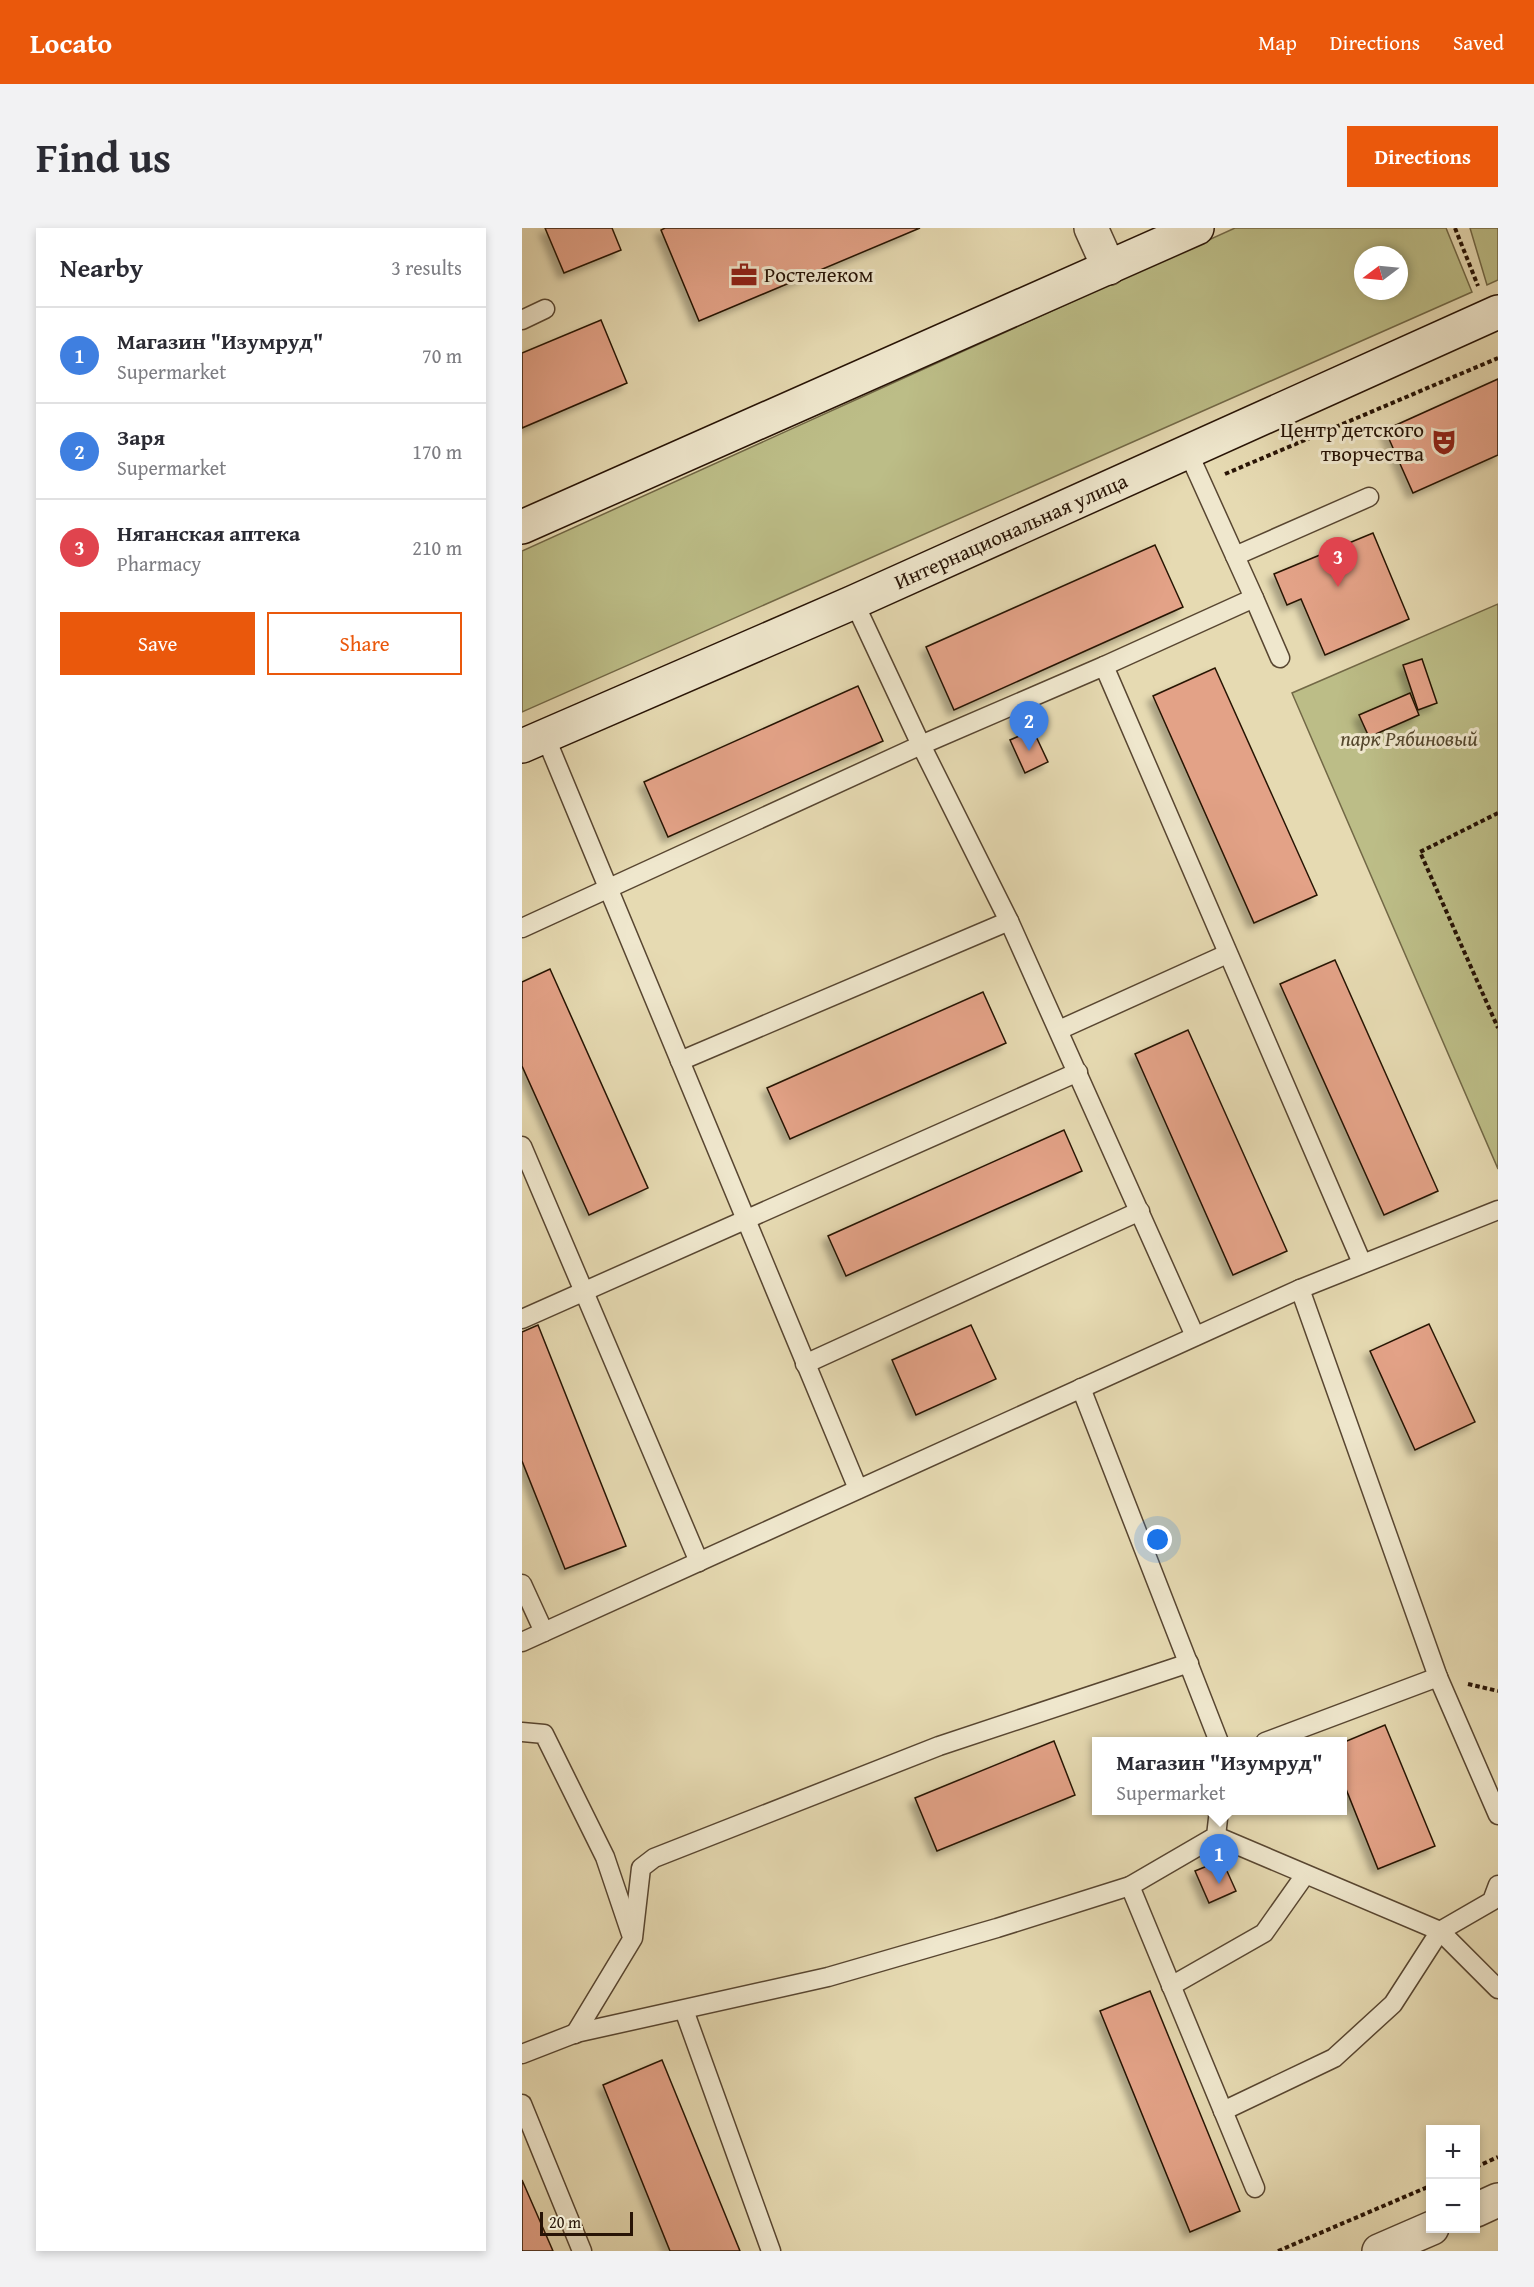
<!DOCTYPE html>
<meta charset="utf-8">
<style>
:root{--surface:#fff;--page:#f2f2f3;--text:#2b2b33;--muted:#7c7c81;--line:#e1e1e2;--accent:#ea580c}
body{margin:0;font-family:"Gentium Book Plus",serif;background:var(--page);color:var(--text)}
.controls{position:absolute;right:18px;bottom:18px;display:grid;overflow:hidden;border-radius:0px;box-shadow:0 3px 9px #0003}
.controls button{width:54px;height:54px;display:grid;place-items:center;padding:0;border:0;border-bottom:2px solid var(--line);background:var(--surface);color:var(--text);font:30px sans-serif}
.compass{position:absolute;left:832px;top:18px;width:54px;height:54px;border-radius:50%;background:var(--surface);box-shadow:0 3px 9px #0003;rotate:254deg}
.scale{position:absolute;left:18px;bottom:15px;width:93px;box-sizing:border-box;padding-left:6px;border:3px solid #281406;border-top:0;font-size:16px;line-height:21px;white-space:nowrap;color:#281406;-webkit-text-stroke:4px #efe7cd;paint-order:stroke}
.you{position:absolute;left:636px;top:1312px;width:21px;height:21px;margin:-15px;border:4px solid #fff;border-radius:50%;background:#1a73e8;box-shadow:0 0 0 9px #1a73e833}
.badge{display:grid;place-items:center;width:39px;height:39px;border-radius:50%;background:var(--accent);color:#fff;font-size:20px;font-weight:700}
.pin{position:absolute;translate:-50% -50px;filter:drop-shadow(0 2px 3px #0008)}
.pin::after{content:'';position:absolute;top:32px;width:21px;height:18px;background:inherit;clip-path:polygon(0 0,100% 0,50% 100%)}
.popup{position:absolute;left:570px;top:1509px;width:255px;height:78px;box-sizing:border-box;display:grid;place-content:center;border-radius:0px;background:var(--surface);filter:drop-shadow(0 2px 4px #0005);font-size:20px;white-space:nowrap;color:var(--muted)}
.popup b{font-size:22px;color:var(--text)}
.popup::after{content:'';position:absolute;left:50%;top:100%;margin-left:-12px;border:12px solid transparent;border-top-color:var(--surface)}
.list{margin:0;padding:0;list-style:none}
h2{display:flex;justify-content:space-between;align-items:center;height:78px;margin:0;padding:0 24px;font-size:26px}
h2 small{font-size:20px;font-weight:400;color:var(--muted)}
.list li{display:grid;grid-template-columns:39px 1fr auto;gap:18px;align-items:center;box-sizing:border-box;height:96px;padding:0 24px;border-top:2px solid var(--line)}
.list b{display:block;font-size:22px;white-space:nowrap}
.list p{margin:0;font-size:20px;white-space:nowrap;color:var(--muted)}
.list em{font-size:20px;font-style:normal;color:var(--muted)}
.actions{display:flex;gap:12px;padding:18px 24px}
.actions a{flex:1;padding:14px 0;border:2px solid var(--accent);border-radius:0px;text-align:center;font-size:21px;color:var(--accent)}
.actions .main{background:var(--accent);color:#fff}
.map{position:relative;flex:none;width:976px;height:2023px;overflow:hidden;border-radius:0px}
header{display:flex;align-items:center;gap:36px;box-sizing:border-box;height:84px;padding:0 30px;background:var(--accent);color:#fff}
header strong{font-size:28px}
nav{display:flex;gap:33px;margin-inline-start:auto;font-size:21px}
.intro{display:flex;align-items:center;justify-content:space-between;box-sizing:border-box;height:144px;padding:0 36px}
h1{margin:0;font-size:42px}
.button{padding:15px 27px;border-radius:0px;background:var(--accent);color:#fff;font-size:21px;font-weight:700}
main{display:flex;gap:36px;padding:0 36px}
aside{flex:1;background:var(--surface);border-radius:0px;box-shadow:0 3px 9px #0003}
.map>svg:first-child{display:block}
.green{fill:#bcbd87;stroke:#726846;stroke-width:1.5;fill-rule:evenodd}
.building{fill:#e3a287;stroke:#281406;stroke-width:1.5;filter:url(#shadow)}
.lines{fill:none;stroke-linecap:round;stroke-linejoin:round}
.service-casing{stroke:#584631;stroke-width:21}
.minor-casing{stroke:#584631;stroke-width:36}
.tertiary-casing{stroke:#584631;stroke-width:36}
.secondary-casing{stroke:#281406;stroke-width:36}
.path{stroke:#281406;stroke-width:4;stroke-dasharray:4.5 3;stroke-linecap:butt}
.service{stroke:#efe7cd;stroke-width:18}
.minor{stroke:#efe7cd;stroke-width:33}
.tertiary{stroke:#efe7cd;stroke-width:33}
.secondary{stroke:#efe7cd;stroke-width:33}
.labels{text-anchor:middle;stroke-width:6;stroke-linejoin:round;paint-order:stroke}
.poi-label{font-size:21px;fill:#281406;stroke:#efe7cd;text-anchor:start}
.street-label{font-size:21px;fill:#281406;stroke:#efe7cd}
.park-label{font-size:21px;font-style:italic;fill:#54472d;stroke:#efe7cd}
</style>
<header>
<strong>Locato</strong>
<nav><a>Map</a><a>Directions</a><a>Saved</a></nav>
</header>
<div class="intro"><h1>Find us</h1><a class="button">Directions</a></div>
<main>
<aside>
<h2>Nearby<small>3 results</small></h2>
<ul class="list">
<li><span class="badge" style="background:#3f7fe0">1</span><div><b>Магазин &quot;Изумруд&quot;</b><p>Supermarket</p></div><em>70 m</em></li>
<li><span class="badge" style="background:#3f7fe0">2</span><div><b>Заря</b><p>Supermarket</p></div><em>170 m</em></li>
<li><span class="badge" style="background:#e0444e">3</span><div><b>Няганская аптека</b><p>Pharmacy</p></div><em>210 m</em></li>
</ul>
<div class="actions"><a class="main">Save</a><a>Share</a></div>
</aside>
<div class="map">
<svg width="976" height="2023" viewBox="0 0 976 2023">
<defs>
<filter id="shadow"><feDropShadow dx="-5.5" dy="5.5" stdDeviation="3" flood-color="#0004"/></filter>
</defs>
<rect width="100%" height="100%" fill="#e6dab2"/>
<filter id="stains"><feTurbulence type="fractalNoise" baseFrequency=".00333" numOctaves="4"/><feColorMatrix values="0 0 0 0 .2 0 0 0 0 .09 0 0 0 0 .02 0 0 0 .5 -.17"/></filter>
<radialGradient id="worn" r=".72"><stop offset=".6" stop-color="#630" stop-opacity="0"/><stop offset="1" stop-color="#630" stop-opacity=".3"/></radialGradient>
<g class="green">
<path d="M713,0H924L950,64L0,484V323ZM841,27H877V63H841Z"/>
<polygon points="948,0 976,0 976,52 965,57"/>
<polygon points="976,376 976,941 770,465"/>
</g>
<g class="building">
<polygon points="23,0 90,0 99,22 42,45"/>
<polygon points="143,0 398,0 177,93 139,2"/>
<polygon points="79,92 105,155 0,200 0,125"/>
<polygon points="976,151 976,227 891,265 863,202"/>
<polygon points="851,305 887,391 803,427 779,371 765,377 752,346"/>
<polygon points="633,317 661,379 432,482 404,419"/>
<polygon points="900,431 915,475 896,482 881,437"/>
<polygon points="693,440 795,667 732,695 631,468"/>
<polygon points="336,458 361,513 146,609 122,554"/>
<polygon points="888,465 897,487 847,509 837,487"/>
<polygon points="511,502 526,534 503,545 488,512"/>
<polygon points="813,732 916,963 862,987 758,756"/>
<polygon points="28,741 126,960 67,987 0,838 0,754"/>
<polygon points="461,764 484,815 268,911 245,860"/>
<polygon points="666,802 765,1023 711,1047 613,826"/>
<polygon points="542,902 560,943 324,1048 306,1008"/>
<polygon points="907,1096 953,1194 893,1222 848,1123"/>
<polygon points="16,1097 104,1318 43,1341 0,1233 0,1104"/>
<polygon points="449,1097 474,1151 394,1187 370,1132"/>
<polygon points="863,1497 913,1618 856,1641 820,1551 820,1515"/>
<polygon points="532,1513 553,1567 415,1623 393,1570"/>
<polygon points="700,1632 714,1663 687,1675 673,1643"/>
<polygon points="628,1763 718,1983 668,2004 578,1783"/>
<polygon points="140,1832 218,2023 148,2023 81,1857"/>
<polygon points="0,1952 31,2023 0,2023"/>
</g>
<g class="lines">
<g class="service-casing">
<g id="service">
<polyline points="0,92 23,81"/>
<polyline points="666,224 713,328 847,269"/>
<polyline points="732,370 758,430"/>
<polyline points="332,374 399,517 487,693 673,1108"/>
<polyline points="582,438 732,370 713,328"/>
<polyline points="23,508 336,1261"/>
<polyline points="0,700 399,517 582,438 840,1035"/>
<polyline points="537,802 705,726"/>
<polyline points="158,833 487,693"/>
<polyline points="0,918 177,1334"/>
<polyline points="778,1061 916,1449 976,1587"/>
<polyline points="0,1091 556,844"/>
<polyline points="283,1136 618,983"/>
<polyline points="559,1160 697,1514"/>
<polyline points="0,1356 22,1404"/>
<polyline points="0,1414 778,1061 976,982"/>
<polyline points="0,1504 22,1506 83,1629 109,1706"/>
<polyline points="743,1514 916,1449"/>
<polyline points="694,1608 918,1703 976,1761"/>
<polyline points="608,1658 733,1960"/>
<polyline points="649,1758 742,1705 783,1647"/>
<polyline points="162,1782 249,2023"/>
<polyline points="53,1806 111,1710 119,1640 132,1630 417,1518 667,1435"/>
<polyline points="0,1826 54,1805 306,1749 475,1700 608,1658 694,1608 697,1582"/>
<polyline points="0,1876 60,2023"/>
<polyline points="701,1883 812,1830 871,1776 918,1703 970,1673 976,1657"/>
</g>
</g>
<g class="minor-casing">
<polyline id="minor" points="569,0 587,40"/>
</g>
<g class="tertiary-casing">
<g id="tertiary">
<polyline points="954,1982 976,1972"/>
<polyline points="857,2023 910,2000"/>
</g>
</g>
<g class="secondary-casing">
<g id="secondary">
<polyline points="0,299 675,0"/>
<path id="s1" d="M0,518L332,374L976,84"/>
</g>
</g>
<g class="path">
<polyline points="933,0 956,58"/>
<polyline points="703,246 976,130"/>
<polyline points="976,585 898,624 976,800"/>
<polyline points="946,1456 976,1463"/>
<polyline points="954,1939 976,1929"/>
<polyline points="756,2023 908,1958"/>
</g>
<use href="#service" class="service"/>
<use href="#minor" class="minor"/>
<use href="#tertiary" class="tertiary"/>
<use href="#secondary" class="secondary"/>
</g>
<defs>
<g id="office-bare" transform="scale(2.07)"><path d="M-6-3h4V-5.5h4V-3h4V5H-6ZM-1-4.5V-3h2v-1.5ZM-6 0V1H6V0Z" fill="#8f2418" stroke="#efe7cd" stroke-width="2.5" paint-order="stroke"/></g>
<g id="theatre-bare" transform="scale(2.07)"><path d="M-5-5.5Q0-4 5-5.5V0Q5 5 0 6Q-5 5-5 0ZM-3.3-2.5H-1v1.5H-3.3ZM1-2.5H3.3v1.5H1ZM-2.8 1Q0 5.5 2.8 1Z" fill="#8f2418" stroke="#efe7cd" stroke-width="2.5" paint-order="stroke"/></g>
</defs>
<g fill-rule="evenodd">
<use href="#office-bare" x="222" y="47"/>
<use href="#theatre-bare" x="922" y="214"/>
</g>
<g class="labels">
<g class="poi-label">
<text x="242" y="54">Ростелеком</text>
<text x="902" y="209" text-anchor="end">Центр детского<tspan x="902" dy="24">творчества</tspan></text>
</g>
<g class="street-label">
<text dy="7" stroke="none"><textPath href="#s1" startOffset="534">Интернациональная улица</textPath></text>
</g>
<g class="park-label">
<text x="887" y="518">парк Рябиновый</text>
</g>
</g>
<rect width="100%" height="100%" filter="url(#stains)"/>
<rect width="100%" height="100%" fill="url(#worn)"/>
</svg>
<div class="controls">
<button>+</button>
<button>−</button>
</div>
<svg class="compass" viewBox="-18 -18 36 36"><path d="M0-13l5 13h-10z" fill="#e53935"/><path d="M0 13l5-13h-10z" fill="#7c7c81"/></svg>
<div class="scale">20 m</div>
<div class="you"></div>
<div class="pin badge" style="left:697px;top:1656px;background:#3f7fe0">1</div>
<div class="popup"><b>Магазин &quot;Изумруд&quot;</b>Supermarket</div>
<div class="pin badge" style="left:507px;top:523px;background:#3f7fe0">2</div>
<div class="pin badge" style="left:816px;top:359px;background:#e0444e">3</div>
</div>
</main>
